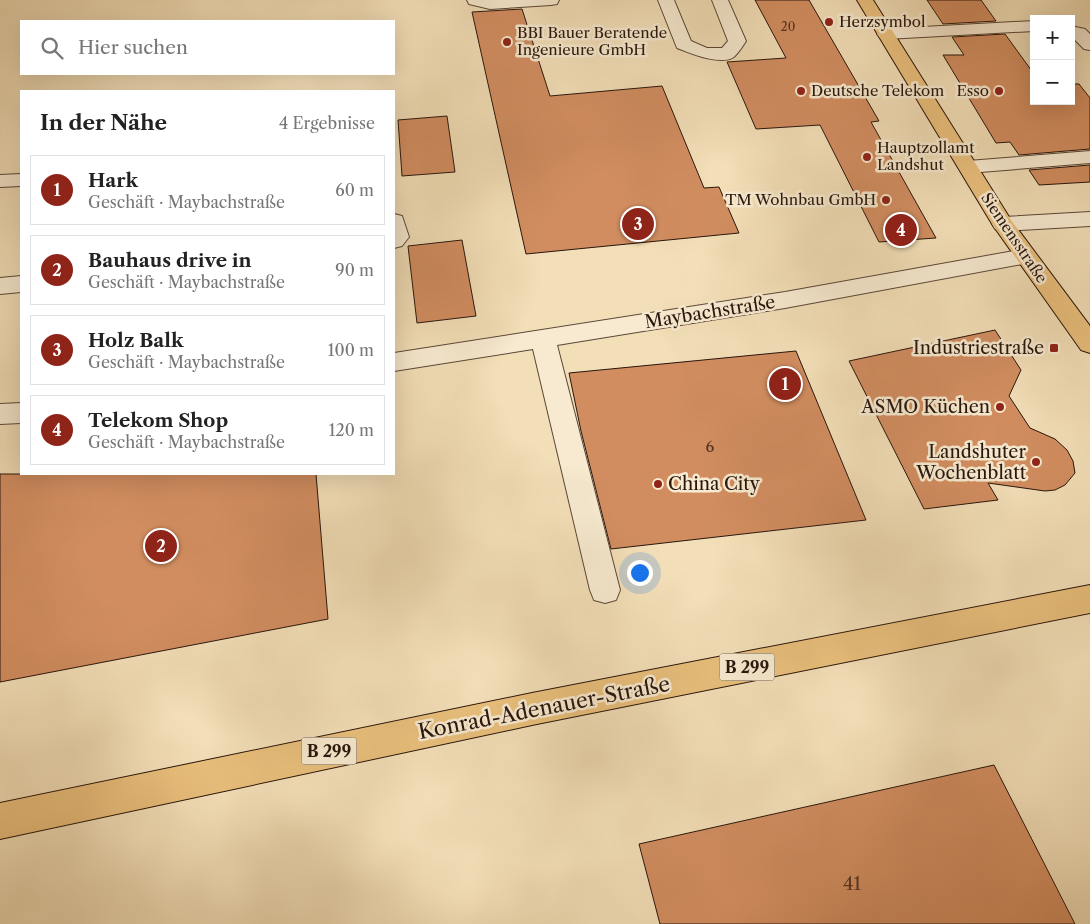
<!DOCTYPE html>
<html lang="de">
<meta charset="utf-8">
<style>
:root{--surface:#fff;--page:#f6f6f6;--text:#222;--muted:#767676;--line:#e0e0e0;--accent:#8f2418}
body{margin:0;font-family:"Libre Caslon Text",serif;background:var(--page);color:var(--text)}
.controls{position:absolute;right:15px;top:15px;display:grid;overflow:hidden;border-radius:0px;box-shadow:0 5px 20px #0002}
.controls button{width:45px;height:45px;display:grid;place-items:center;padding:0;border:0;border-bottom:1px solid var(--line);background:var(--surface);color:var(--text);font:25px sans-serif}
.you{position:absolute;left:639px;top:572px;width:18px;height:18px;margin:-12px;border:4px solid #fff;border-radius:50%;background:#1a73e8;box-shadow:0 0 0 8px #1a73e833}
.badge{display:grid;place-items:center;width:32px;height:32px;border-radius:50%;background:var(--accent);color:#fff;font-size:16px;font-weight:700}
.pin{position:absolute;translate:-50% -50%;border:2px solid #fff;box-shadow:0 1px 5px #0006}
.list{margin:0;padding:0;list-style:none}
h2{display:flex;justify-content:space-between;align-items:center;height:65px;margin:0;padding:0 20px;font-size:21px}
h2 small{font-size:16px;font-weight:400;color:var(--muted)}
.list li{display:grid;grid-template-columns:32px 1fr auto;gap:15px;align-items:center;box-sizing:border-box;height:70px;margin:0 10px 10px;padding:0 10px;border:1px solid var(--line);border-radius:0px}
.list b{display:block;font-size:19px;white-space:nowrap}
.list p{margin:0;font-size:16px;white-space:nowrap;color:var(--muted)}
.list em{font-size:16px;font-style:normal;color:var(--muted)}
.icon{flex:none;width:28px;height:28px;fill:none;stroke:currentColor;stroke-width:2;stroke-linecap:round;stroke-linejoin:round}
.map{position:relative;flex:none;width:1090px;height:924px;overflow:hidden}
.search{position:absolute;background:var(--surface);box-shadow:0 5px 20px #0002;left:20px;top:20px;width:375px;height:55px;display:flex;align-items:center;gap:12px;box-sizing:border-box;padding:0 18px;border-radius:0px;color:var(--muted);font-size:19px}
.panel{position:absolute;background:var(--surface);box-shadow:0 5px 20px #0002;left:20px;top:90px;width:375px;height:385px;border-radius:0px}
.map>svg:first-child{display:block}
.building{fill:#d18d60;stroke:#29150c}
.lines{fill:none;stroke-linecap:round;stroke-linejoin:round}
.minor-casing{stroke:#5b4737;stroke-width:2}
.major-casing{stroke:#29150c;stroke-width:2}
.minor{fill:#f7ead0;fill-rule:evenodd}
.major{fill:#e9bf7c;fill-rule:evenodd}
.poi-dot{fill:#8f2418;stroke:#f7ead0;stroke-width:2}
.labels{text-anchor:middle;stroke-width:5;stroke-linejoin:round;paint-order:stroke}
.far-number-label{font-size:12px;fill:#533321}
.far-poi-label{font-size:15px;fill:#29150c;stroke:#f7ead0;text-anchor:start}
.far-street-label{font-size:15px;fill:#29150c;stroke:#f7ead0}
.number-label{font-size:15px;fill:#533321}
.shield{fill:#f7ead0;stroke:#675547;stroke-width:1}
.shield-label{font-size:16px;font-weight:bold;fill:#29150c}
.street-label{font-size:18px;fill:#29150c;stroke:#f7ead0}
.poi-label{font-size:18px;fill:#29150c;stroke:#f7ead0;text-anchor:end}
.near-number-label{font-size:18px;fill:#533321}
.near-street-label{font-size:21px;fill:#29150c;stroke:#f7ead0}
</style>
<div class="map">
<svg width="1090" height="924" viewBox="0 0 1090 924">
<rect width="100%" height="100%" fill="#f2deb7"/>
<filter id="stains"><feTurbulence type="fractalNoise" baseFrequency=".004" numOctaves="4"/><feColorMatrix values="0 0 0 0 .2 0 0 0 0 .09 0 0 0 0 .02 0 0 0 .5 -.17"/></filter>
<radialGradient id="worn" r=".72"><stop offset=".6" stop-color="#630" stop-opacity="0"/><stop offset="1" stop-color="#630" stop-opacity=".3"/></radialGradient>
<g class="building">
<polygon points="755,0 809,0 879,121 871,122 936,238 879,242 820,125 756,129 727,62 786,58"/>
<polygon points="927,0 981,0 996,21 943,24"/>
<polygon points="522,9 550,96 662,86 704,188 719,187 739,233 526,254 472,12"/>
<polygon points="1005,34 1034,74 1034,101 1071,101 1071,84 1079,84 1090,98 1090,149 1019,155 1010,142 996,143 943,55 964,55 952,37"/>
<polygon points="447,116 455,172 402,176 398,120"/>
<polygon points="1090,165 1090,182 1039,185 1029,170"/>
<polygon points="462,240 476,316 417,323 408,246"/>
<polygon points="995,330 1021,370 1009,396 1030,428 1055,439 1067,450 1073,461 1075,473 1065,485 1055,490 1045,491 988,483 998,500 924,509 849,361"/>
<polygon points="796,351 866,520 611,549 581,431 569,373"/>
<polygon points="0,474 316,474 328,619 0,682"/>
<polygon points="994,765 1075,924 660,924 639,844"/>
</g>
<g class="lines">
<g class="minor-casing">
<g id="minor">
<polygon points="467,0 559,0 557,4 551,5 490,9 469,4"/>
<path d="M658,0H674L691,41L707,48H722L728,41L712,0H728L746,41C743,46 738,53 734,57C720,66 690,53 677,48Z"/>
<polygon points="1034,21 1034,31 886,39 880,38 877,34 880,30 886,29"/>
<polygon points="1071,26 1085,29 1090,34 1090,50 1084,49 1071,36"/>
<polygon points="1090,151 1090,163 968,173 961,171 958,167 961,163 968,161"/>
<polygon points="21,174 21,186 0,187 0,175"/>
<polygon points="1090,212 1090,226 1003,231 995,229 992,224 995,219 1003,217"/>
<polygon points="394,214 402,216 409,237 402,246 394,248"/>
<polygon points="1025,249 1033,252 1036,257 1033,262 785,308 557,345 620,590 616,600 605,603 594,600 590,590 533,349 394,371 394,353 785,292"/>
<polygon points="21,276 21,292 0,294 0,278"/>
<polygon points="21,403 21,423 0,424 0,404"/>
</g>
</g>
<g class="major-casing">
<g id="major">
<polygon points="857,0 873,0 1011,220 1090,326 1090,353 1081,350 992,224"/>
<polygon points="1090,585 1090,613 532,725 0,839 0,803 532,693"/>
</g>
</g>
<use href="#minor" class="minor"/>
<use href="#major" class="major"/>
</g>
<g class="poi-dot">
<circle cx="829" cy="22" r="5"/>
<circle cx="507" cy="42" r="5"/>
<circle cx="801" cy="91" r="5"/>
<circle cx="999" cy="91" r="5"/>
<circle cx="867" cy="157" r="5"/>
<circle cx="886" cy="200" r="5"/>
<rect x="1049" y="343" width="10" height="10" rx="2.5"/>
<circle cx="1000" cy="407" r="5"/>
<circle cx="1036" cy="462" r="5"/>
<circle cx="658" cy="484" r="5"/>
</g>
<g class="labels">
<g class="far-number-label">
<text x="788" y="31">20</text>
</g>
<g class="far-poi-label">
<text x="839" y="27">Herzsymbol</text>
<text x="517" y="38">BBI Bauer Beratende<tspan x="517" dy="17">Ingenieure GmbH</tspan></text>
<text x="811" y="96">Deutsche Telekom</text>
<text x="989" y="96" text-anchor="end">Esso</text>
<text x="877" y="153">Hauptzollamt<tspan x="877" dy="17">Landshut</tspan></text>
<text x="876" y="205" text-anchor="end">TM Wohnbau GmbH</text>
</g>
<g class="far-street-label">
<text transform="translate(1014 238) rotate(56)" y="5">Siemensstraße</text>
</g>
<g class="number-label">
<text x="710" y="452">6</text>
</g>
<g class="shield">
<rect x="719.5" y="653.5" width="55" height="27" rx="4"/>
<rect x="301.5" y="737.5" width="55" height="27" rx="4"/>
</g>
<g class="shield-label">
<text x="747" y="673">B 299</text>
<text x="329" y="757">B 299</text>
</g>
<g class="street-label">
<text transform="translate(710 312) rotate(-9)" y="6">Maybachstraße</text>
</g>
<g class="poi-label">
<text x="1044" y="354">Industriestraße</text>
<text x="990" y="413">ASMO Küchen</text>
<text x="1026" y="458">Landshuter<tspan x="1026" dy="21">Wochenblatt</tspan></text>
<text x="668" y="490" text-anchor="start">China City</text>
</g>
<g class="near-number-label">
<text x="852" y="890">41</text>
</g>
<g class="near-street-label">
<text transform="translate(544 708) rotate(-11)" y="7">Konrad-Adenauer-Straße</text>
</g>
</g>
<rect width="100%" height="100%" filter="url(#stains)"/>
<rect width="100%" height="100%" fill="url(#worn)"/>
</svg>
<div class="controls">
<button>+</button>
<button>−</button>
</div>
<div class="you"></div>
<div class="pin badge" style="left:785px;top:384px">1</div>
<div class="pin badge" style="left:161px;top:546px">2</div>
<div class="pin badge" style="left:638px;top:224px">3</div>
<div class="pin badge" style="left:901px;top:230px">4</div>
<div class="search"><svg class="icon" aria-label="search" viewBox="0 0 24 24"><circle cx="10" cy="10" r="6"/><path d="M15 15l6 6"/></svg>Hier suchen</div>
<section class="panel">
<h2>In der Nähe<small>4 Ergebnisse</small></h2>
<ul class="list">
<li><span class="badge">1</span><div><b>Hark</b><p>Geschäft · Maybachstraße</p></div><em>60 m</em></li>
<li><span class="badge">2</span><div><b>Bauhaus drive in</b><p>Geschäft · Maybachstraße</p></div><em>90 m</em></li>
<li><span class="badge">3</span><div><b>Holz Balk</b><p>Geschäft · Maybachstraße</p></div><em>100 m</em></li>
<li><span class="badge">4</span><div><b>Telekom Shop</b><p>Geschäft · Maybachstraße</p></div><em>120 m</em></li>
</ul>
</section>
</div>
